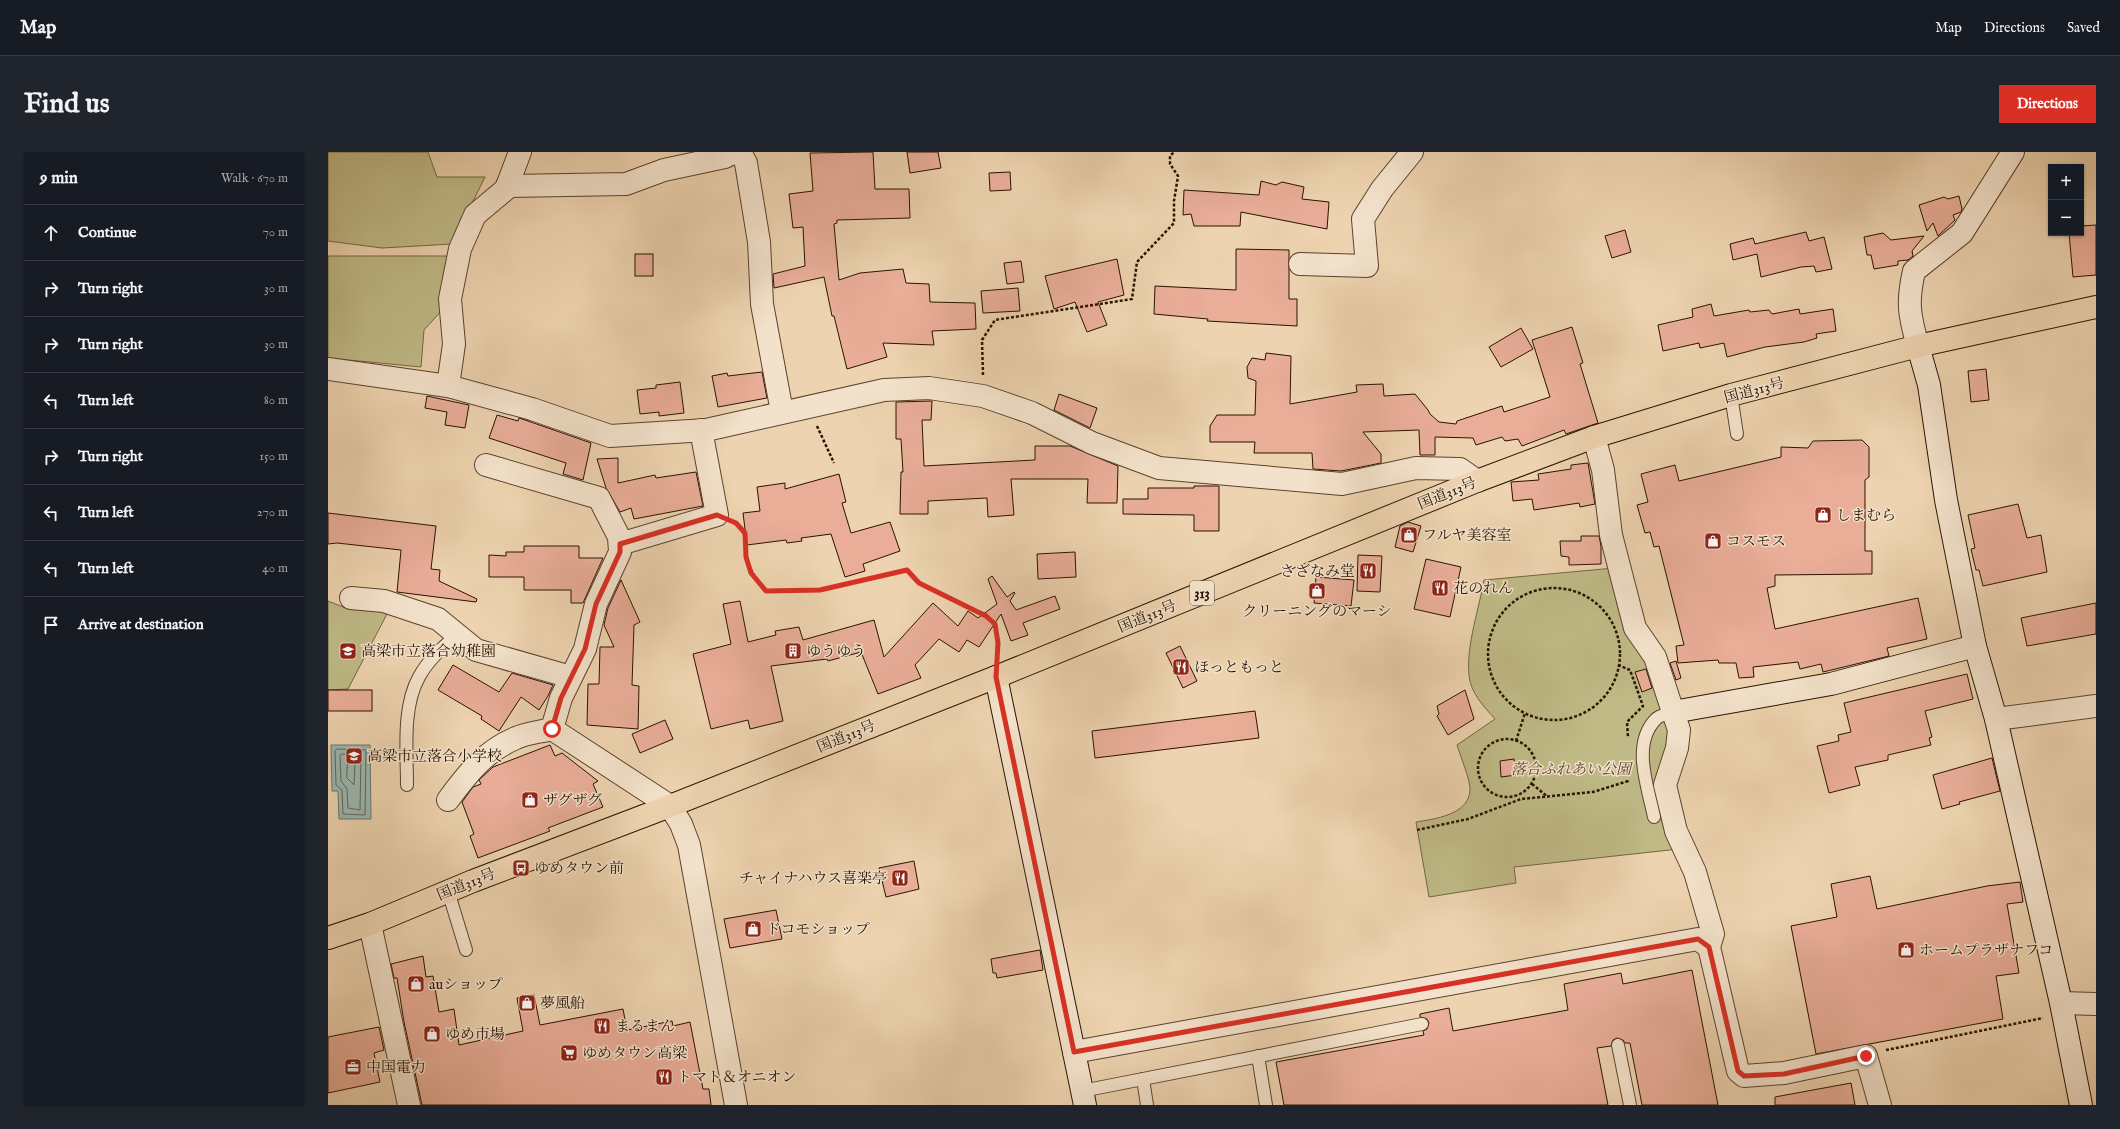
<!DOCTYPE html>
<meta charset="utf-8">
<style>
:root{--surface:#171b24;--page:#20242c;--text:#f1f3f6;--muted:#9ea1a6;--line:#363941;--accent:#d93025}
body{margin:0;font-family:"IM FELL English","Noto Serif JP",serif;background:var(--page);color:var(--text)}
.controls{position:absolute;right:12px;top:12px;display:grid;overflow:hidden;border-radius:0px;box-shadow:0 1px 3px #0004}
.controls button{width:36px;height:36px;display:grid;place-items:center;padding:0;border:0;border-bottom:1px solid var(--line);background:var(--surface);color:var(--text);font:20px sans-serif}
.stop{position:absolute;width:12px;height:12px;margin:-9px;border:3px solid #d93025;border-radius:50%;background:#fff}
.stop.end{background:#d93025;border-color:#fff;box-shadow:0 1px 4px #0008}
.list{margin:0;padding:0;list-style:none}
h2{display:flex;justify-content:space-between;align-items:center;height:52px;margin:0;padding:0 16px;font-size:17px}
h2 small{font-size:13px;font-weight:400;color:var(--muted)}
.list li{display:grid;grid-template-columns:26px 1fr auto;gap:12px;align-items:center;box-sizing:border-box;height:56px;padding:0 16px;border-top:1px solid var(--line)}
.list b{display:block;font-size:15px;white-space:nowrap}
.list em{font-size:13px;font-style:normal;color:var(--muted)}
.icon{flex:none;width:22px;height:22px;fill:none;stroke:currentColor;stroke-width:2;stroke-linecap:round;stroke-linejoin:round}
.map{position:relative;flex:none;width:1768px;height:953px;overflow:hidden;border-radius:0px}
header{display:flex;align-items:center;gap:24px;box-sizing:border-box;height:56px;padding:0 20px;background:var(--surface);border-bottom:1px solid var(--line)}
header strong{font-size:19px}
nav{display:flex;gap:22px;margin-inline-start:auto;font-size:14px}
.intro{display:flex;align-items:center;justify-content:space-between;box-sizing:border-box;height:96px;padding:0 24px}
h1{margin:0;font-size:28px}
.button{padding:10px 18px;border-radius:0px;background:var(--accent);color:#fff;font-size:14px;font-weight:700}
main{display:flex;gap:24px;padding:0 24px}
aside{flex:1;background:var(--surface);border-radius:0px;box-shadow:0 1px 3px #0004}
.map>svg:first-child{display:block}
.green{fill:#bfba86;stroke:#746644}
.water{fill:#9ab7b0;stroke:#6d756a}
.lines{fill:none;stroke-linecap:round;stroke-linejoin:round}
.shore{stroke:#626559;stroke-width:1}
.building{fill:#e9ad98;stroke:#2a1302}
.lane-casing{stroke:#5b432d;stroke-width:14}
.street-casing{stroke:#5b432d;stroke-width:24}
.secondary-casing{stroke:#2a1302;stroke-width:24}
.highway-casing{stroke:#2a1302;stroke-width:24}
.path{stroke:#2a1302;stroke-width:2.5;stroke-dasharray:3 2;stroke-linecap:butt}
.lane{stroke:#f3e2cb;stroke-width:12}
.street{stroke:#f3e2cb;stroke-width:22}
.secondary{stroke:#f3e2cb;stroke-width:22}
.highway{stroke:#edd3af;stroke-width:22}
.route{stroke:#d93025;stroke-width:5}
.labels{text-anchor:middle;stroke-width:3;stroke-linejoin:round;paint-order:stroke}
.shield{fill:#f3e2cb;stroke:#66513e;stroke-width:1}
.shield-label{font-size:14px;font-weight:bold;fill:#2a1302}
.street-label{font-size:15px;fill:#2a1302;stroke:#f3e2cb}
.poi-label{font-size:15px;fill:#2a1302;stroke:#f3e2cb;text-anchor:start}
.park-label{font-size:15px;font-style:italic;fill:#57452a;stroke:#f3e2cb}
</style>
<header>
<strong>Map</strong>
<nav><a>Map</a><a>Directions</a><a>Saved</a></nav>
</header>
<div class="intro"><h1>Find us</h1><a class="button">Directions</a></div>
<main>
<aside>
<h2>9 min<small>Walk · 670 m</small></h2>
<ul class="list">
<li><svg class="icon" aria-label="ahead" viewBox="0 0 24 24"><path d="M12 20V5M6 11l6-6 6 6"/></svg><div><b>Continue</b></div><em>70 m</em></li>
<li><svg class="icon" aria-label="right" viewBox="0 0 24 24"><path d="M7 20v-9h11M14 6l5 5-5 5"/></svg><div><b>Turn right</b></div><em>30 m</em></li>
<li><svg class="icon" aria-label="right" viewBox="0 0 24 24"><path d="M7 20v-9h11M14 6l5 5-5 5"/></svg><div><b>Turn right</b></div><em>30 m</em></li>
<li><svg class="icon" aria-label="left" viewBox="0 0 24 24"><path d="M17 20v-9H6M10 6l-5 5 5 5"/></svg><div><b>Turn left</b></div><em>80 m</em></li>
<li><svg class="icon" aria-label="right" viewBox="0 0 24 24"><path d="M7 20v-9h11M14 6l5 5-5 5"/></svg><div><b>Turn right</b></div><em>150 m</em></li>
<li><svg class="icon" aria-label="left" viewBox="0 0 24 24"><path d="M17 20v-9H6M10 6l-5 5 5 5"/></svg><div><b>Turn left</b></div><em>270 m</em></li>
<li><svg class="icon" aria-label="left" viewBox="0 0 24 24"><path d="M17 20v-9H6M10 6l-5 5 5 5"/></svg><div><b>Turn left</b></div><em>40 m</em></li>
<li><svg class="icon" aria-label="arrive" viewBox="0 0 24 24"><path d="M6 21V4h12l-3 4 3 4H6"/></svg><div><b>Arrive at destination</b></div></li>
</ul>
</aside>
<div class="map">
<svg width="1768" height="953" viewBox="0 0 1768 953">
<rect width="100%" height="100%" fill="#edd3af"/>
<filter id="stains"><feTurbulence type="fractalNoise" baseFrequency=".005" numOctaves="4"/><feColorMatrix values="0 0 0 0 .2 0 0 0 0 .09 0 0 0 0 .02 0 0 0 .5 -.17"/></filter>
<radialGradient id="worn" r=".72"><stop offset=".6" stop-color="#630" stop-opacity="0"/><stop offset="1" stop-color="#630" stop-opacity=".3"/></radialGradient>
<g class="green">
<polygon points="0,0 100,0 109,25 157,25 124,92 54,96 0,89"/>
<polygon points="0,104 121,104 115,157 96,178 93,215 0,206"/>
<path d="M1286,416L1345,575L1351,697L1186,715L1188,731L1101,745L1088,670C1106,667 1141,663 1142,638C1143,630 1132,603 1129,593L1167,567C1156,555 1142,540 1141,523C1138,494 1151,457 1156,428Z"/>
<polygon points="0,449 20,457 60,460 20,537 0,538"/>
</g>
<polygon class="water" points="42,593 43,667 11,667 10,639 4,639 3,593"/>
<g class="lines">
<g class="shore">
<polygon points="9,597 38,598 37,663 15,662 14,638 8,633 7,599"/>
<polygon points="14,602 33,603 32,658 20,656 19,637 13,629 12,604"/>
<polygon points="20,608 27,610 26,633 19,626"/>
</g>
</g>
<g class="building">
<polygon points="545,0 547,37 581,37 582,66 509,68 509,71 506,72 511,128 532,121 575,117 578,131 601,132 602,150 647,151 648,177 604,179 606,193 555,191 559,205 519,217 506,164 504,164 496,125 446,136 445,122 477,114 475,75 465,76 461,42 485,39 482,1"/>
<polygon points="579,0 610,0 613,16 582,21"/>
<polygon points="682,20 683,38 662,39 661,21"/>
<polygon points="933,29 948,33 954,30 976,35 974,47 1001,50 999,77 913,60 912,74 866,74 863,62 855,63 856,38 931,43"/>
<polygon points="1631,44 1634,57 1633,60 1625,63 1627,68 1610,84 1605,71 1599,79 1591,53 1616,45 1620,47"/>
<polygon points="1768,73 1768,123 1745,125 1741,81 1753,81 1753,74"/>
<polygon points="1297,78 1303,100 1284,106 1277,84"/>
<polygon points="1478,80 1481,89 1496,85 1504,117 1488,120 1486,114 1473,115 1433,125 1429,102 1405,108 1402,92 1425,86 1427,92"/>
<polygon points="1555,81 1563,88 1596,84 1584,99 1585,104 1580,108 1570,109 1570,113 1546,117 1543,103 1539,103 1536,85"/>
<polygon points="908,97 961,98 961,147 969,147 969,174 879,169 880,167 826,162 827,134 908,138"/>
<rect x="307" y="102" width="18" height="22"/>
<polygon points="789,107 796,143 770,150 779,173 759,180 747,150 726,157 717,124"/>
<polygon points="693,109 696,130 679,132 676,111"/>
<polygon points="690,136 692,159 655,161 653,139"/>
<polygon points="1383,152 1386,164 1421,158 1422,160 1441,158 1444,162 1471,157 1472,162 1505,157 1508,179 1488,182 1489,186 1476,190 1437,195 1399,205 1396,191 1372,196 1371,191 1335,199 1330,173 1365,165 1364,157"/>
<polygon points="1244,175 1255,211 1252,212 1270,271 1238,282 1236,278 1194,294 1190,287 1177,289 1174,285 1148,293 1145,286 1107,285 1107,303 1092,303 1091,278 1035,280 1053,302 1053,311 1013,319 985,317 984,301 926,301 927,290 882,290 882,274 889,263 927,263 928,229 920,226 919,215 924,206 937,208 938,201 963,204 962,252 1029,240 1028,233 1055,232 1056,244 1087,242 1100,258 1102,262 1111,270 1128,272 1129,269 1174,254 1176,260 1222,245 1204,188"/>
<polygon points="1193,176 1205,197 1173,215 1161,195"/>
<polygon points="1658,217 1661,248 1643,250 1640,219"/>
<polygon points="434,220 439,246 390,255 384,224 399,221 400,224"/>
<polygon points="352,230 356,261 331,264 331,260 312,262 309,238 328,236 328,233"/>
<polygon points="731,242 769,256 762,276 726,258"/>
<polygon points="99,244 141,253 137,276 117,273 119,260 97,256"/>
<polygon points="604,249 603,268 594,268 596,314 707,308 707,294 742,294 790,314 789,351 759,351 760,327 683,327 686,363 660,365 659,346 600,349 600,362 572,362 573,320 575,320 573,287 568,287 568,250"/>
<polygon points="169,263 190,269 191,266 200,269 263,291 255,328 235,322 238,311 161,286"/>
<polygon points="1534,288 1541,295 1541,325 1537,328 1537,399 1544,399 1544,422 1447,423 1447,434 1439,436 1447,477 1590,446 1599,487 1559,496 1561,504 1495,520 1493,512 1472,517 1470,510 1425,515 1426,525 1411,526 1408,511 1391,511 1390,508 1350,511 1348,494 1356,493 1331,394 1326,395 1322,380 1317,381 1309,353 1320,350 1313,322 1347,313 1351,329 1453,305 1453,295 1480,296 1485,289"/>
<polygon points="290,306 290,331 327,323 328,326 368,320 375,354 306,367 303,356 292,360 278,336 269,307"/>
<polygon points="1260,311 1267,352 1252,355 1251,351 1206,358 1204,347 1185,349 1183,330 1211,328 1210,322 1243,317 1243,313"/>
<polygon points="511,322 518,350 514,351 523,381 562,370 572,399 535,412 537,419 517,425 503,382 473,386 474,389 459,391 458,388 419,393 415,361 432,359 429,335 457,331 457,337"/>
<polygon points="866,334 891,334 891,379 866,379 866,363 795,362 795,347 820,347 820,336 866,336"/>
<polygon points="1690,352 1699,386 1713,383 1719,420 1655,434 1651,418 1648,418 1643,397 1647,396 1640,363"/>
<polygon points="0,361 108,374 103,417 112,418 111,429 149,447 148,450 69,440 73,398 9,391 0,392"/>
<polygon points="1080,370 1093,374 1085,400 1067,395 1072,374"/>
<polygon points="1253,384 1271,384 1273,394 1273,412 1241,413 1241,405 1233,404 1232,389 1253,389"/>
<polygon points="196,394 251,394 251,406 275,406 255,451 243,451 243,438 196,438 196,425 161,425 161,403 178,404 178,400 196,400"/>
<polygon points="747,400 748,425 710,427 709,402"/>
<polygon points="1030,403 1054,404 1052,440 1029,439"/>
<polygon points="1098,407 1133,415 1122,465 1086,457"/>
<polygon points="664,424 679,445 686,440 687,441 682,449 688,458 727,444 732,457 695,471 700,483 683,489 673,462 651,495 639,488 631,500 611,487 587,513 593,526 550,542 533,500 500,509 499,507 443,514 455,569 422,577 420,568 383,577 365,502 403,492 395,452 412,449 420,490 448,483 447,479 471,475 475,488 546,468 556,505 605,451 630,474 640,459 650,466 669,452 660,427"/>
<polygon points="988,425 1026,428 1023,454 986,451"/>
<polygon points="293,428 312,470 306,473 304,533 311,534 310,577 259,573 260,532 271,532 272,495 286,495 276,473 280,456"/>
<polygon points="1768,451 1768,482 1699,494 1693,466"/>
<polygon points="852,494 869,529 855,536 838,501"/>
<polygon points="1348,509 1353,526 1348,528 1342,511"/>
<polygon points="125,513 171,540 184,521 225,533 220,544 211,558 193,545 171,579 153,567 154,564 110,538"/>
<polygon points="1318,517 1324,536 1314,540 1307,520"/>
<polygon points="1639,522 1645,547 1597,559 1604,585 1601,586 1603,593 1560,603 1560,608 1527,615 1532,633 1501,641 1489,594 1511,589 1510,583 1523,580 1516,551"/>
<rect x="0" y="538" width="44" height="21"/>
<polygon points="1137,538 1146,567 1120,583 1109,564 1111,562 1109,554"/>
<polygon points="927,559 931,586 767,606 764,579"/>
<polygon points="337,568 345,587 312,601 304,582"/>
<polygon points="222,593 227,604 234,601 270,629 265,632 275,655 220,676 222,679 150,706 142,684 146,682 134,650 145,635 153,632 151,628 165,615"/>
<polygon points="1664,606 1672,639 1631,650 1632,652 1614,657 1605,623"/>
<polygon points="1186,607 1188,623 1173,625 1172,609"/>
<polygon points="586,709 591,737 558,745 551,716"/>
<polygon points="1542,724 1549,757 1659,734 1692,730 1695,750 1679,752 1691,821 1668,824 1675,867 1488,902 1463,774 1509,765 1503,732"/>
<polygon points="448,758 454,787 402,796 396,767"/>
<polygon points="712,798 715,818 669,826 668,821 665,821 663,807"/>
<polygon points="95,804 98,825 105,824 111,860 126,857 131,893 195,879 189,846 206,843 212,873 295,857 299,878 344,869 345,874 362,870 375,937 381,937 383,953 94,953 76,870 69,826 66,826 63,812"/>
<polygon points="1364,818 1390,953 1314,953 1302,891 1297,891 1295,888 1289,886 1285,888 1283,894 1269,896 1280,953 956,953 948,910 1096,883 1095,879 1099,877 1101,871 1099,867 1092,865 1092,862 1121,856 1125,879 1240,858 1236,832 1293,821 1295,832"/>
<polygon points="51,875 56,898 46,901 52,930 0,941 0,885"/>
<polygon points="1523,931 1527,953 1447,953 1447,945"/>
</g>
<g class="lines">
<g class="lane-casing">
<g id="lane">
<polyline points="1403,243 1409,282"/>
<path d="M79,633C79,600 74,555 91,525C100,508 115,495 130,482"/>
<path d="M1326,665C1320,635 1303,592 1328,567C1331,563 1340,562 1345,560"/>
<polyline points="120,739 138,798"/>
<polyline points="1290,893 1302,953"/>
<polyline points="930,904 938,953"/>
<polyline points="815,927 819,953"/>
<polyline points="754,939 1094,872"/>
</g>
</g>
<g class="street-casing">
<g id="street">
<polyline points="412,0 418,11 431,90 434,152 454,260"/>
<polyline points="179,34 298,32 336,18 397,5 406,0"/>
<polyline points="972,112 1039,114 1035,67 1054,37 1084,0"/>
<path d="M1590,194C1581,163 1579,150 1586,119L1634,81L1685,0"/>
<polyline points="0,217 120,234 204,257 282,284 378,278 556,238 601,236 655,244 704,261 764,291 831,316 1014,332 1088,316 1132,317 1149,329"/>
<polyline points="120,234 126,192 122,147 132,97 147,63 178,37 192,0"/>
<polyline points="1266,285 1275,318 1283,383 1307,476 1327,505 1351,578 1349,596 1337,633 1348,679 1367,720 1385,782 1381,795 1410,919 1416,924 1456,921 1538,904 1552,953"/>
<polyline points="158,313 271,346 291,385 292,400 268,452 257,497 233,546 224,577 342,654 353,672 361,693 408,953"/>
<polyline points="292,392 389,363 373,278"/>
<polyline points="23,446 56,449 110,467 148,498 243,525"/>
<polyline points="1668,567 1768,554"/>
<path d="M120,648C139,622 157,599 188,586C199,581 212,580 224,577"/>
<polyline points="42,772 81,953"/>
<polyline points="1733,851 1768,852"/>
<polyline points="746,900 1370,787 1381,795"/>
</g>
</g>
<g class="secondary-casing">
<g id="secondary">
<polyline points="1590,194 1601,233 1618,348 1647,494 1668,567 1733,851 1753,953"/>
<polyline points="668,525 757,953"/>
<polyline points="1345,560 1503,532 1647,494"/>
</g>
</g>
<g class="highway-casing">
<polyline id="highway" points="0,786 42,772 145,729 342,654 668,525 1149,329 1266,285 1403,243 1590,194 1768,155"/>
</g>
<g class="path">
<polyline points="655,223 654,188 667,168 804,147 809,110 846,71 846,49 850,24 842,12 842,4 846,0"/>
<polyline points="489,274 506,311"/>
<path d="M408,371C423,388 414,388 419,406C422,420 430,429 438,439L492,438L579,418L591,431L658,463L667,472L670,491V503"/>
<circle cx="1226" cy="502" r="66"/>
<polyline points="1290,513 1302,518 1315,554 1299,570 1300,585"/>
<circle cx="1179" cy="616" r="29"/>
<polyline points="1188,589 1197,561"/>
<polyline points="1204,632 1220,645"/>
<polyline points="1089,678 1140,667 1193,647 1265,640 1300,629 1300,627"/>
<polyline points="1558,898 1715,866"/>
</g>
<use href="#lane" class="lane"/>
<use href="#street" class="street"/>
<use href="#secondary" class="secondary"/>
<use href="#highway" class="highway"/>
</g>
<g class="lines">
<polyline class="route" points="224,577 233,546 257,497 268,452 292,400 292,392 389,363 408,371 417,381 418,405 423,421 438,439 492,438 579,418 591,431 658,464 667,472 670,491 668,525 746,900 1370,787 1381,795 1410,919 1416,924 1456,922 1538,904"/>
</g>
<defs>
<g id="shop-square" transform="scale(0.9)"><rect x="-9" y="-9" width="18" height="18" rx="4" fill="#8f2418" stroke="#f3e2cb"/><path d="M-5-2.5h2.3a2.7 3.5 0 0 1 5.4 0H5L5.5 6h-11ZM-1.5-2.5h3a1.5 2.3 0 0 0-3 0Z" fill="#fff"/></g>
<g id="restaurant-square" transform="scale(0.9)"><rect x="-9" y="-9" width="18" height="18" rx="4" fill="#8f2418" stroke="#f3e2cb"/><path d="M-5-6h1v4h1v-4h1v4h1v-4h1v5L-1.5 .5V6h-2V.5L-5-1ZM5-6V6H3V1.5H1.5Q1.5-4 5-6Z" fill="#fff"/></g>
<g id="school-square" transform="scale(0.9)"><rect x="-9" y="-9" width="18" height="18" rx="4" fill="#8f2418" stroke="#f3e2cb"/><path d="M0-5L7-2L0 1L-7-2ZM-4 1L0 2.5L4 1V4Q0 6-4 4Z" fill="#fff"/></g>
<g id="building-square" transform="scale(0.9)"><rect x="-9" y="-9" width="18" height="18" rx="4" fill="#8f2418" stroke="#f3e2cb"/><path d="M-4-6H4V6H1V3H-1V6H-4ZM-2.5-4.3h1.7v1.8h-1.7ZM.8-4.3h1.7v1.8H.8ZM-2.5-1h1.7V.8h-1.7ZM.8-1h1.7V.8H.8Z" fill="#fff"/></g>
<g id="bus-square" transform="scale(0.9)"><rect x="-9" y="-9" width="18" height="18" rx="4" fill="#8f2418" stroke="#f3e2cb"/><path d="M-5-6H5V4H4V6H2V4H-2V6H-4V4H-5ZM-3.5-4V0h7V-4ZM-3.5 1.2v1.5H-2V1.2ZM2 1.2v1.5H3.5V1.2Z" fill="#fff"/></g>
<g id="supermarket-square" transform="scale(0.9)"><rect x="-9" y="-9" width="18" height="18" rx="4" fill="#8f2418" stroke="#f3e2cb"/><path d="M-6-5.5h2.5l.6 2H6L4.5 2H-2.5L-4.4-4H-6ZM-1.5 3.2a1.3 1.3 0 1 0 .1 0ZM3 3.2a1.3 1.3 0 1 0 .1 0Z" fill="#fff"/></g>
<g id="office-square" transform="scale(0.9)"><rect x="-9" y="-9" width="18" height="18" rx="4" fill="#8f2418" stroke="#f3e2cb"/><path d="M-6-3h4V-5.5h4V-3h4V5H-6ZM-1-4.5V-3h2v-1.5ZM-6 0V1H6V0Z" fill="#fff"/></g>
</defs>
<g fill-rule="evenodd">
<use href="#shop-square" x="1495" y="363"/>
<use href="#shop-square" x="1081" y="383"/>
<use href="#shop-square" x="1385" y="389"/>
<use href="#restaurant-square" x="1040" y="419"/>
<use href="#restaurant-square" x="1112" y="436"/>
<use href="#shop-square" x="989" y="439"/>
<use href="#school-square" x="20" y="499"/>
<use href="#building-square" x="465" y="499"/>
<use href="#restaurant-square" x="853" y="515"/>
<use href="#school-square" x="26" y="604"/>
<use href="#shop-square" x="202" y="648"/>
<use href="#bus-square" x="193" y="716"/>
<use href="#restaurant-square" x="572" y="726"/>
<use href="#shop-square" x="425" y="777"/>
<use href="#shop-square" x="1578" y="798"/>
<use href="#shop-square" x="88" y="832"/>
<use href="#shop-square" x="199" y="851"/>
<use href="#restaurant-square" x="274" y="874"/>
<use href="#shop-square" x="104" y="882"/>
<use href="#supermarket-square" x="241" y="901"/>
<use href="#office-square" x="25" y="915"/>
<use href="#restaurant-square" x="336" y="925"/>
</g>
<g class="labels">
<rect class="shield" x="862" y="429" width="24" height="24" rx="3"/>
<g class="shield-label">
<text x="874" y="446">313</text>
</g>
<g class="street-label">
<text transform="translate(1426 238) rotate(-15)" y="5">国道313号</text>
<text transform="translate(1119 341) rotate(-22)" y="5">国道313号</text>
<text transform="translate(819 464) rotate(-22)" y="5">国道313号</text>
<text transform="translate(518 584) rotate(-22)" y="5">国道313号</text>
<text transform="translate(138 732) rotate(-22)" y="5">国道313号</text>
</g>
<g class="poi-label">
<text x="1508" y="368">しまむら</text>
<text x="1094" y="388">フルヤ美容室</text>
<text x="1398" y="394">コスモス</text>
<text x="1027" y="424" text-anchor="end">さざなみ堂</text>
<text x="1125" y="441">花のれん</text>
<text x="989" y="464" text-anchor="middle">クリーニングのマーシ</text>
<text x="33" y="504">高梁市立落合幼稚園</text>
<text x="478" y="504">ゆうゆう</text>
<text x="866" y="520">ほっともっと</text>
<text x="39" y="609">高梁市立落合小学校</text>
<text x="215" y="653">ザグザグ</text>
<text x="206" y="721">ゆめタウン前</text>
<text x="559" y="731" text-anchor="end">チャイナハウス喜楽亭</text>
<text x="438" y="782">ドコモショップ</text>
<text x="1591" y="803">ホームプラザナフコ</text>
<text x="101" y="837">auショップ</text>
<text x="212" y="856">夢風船</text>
<text x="287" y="879">まるまん</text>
<text x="117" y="887">ゆめ市場</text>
<text x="254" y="906">ゆめタウン高梁</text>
<text x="38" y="920">中国電力</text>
<text x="349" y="930">トマト＆オニオン</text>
</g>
<g class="park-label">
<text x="1243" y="622">落合ふれあい公園</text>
</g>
</g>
<rect width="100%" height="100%" filter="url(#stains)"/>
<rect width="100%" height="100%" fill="url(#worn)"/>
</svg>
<div class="controls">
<button>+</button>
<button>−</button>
</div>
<div class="stop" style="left:224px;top:577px"></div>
<div class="stop end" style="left:1538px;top:904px"></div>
</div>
</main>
